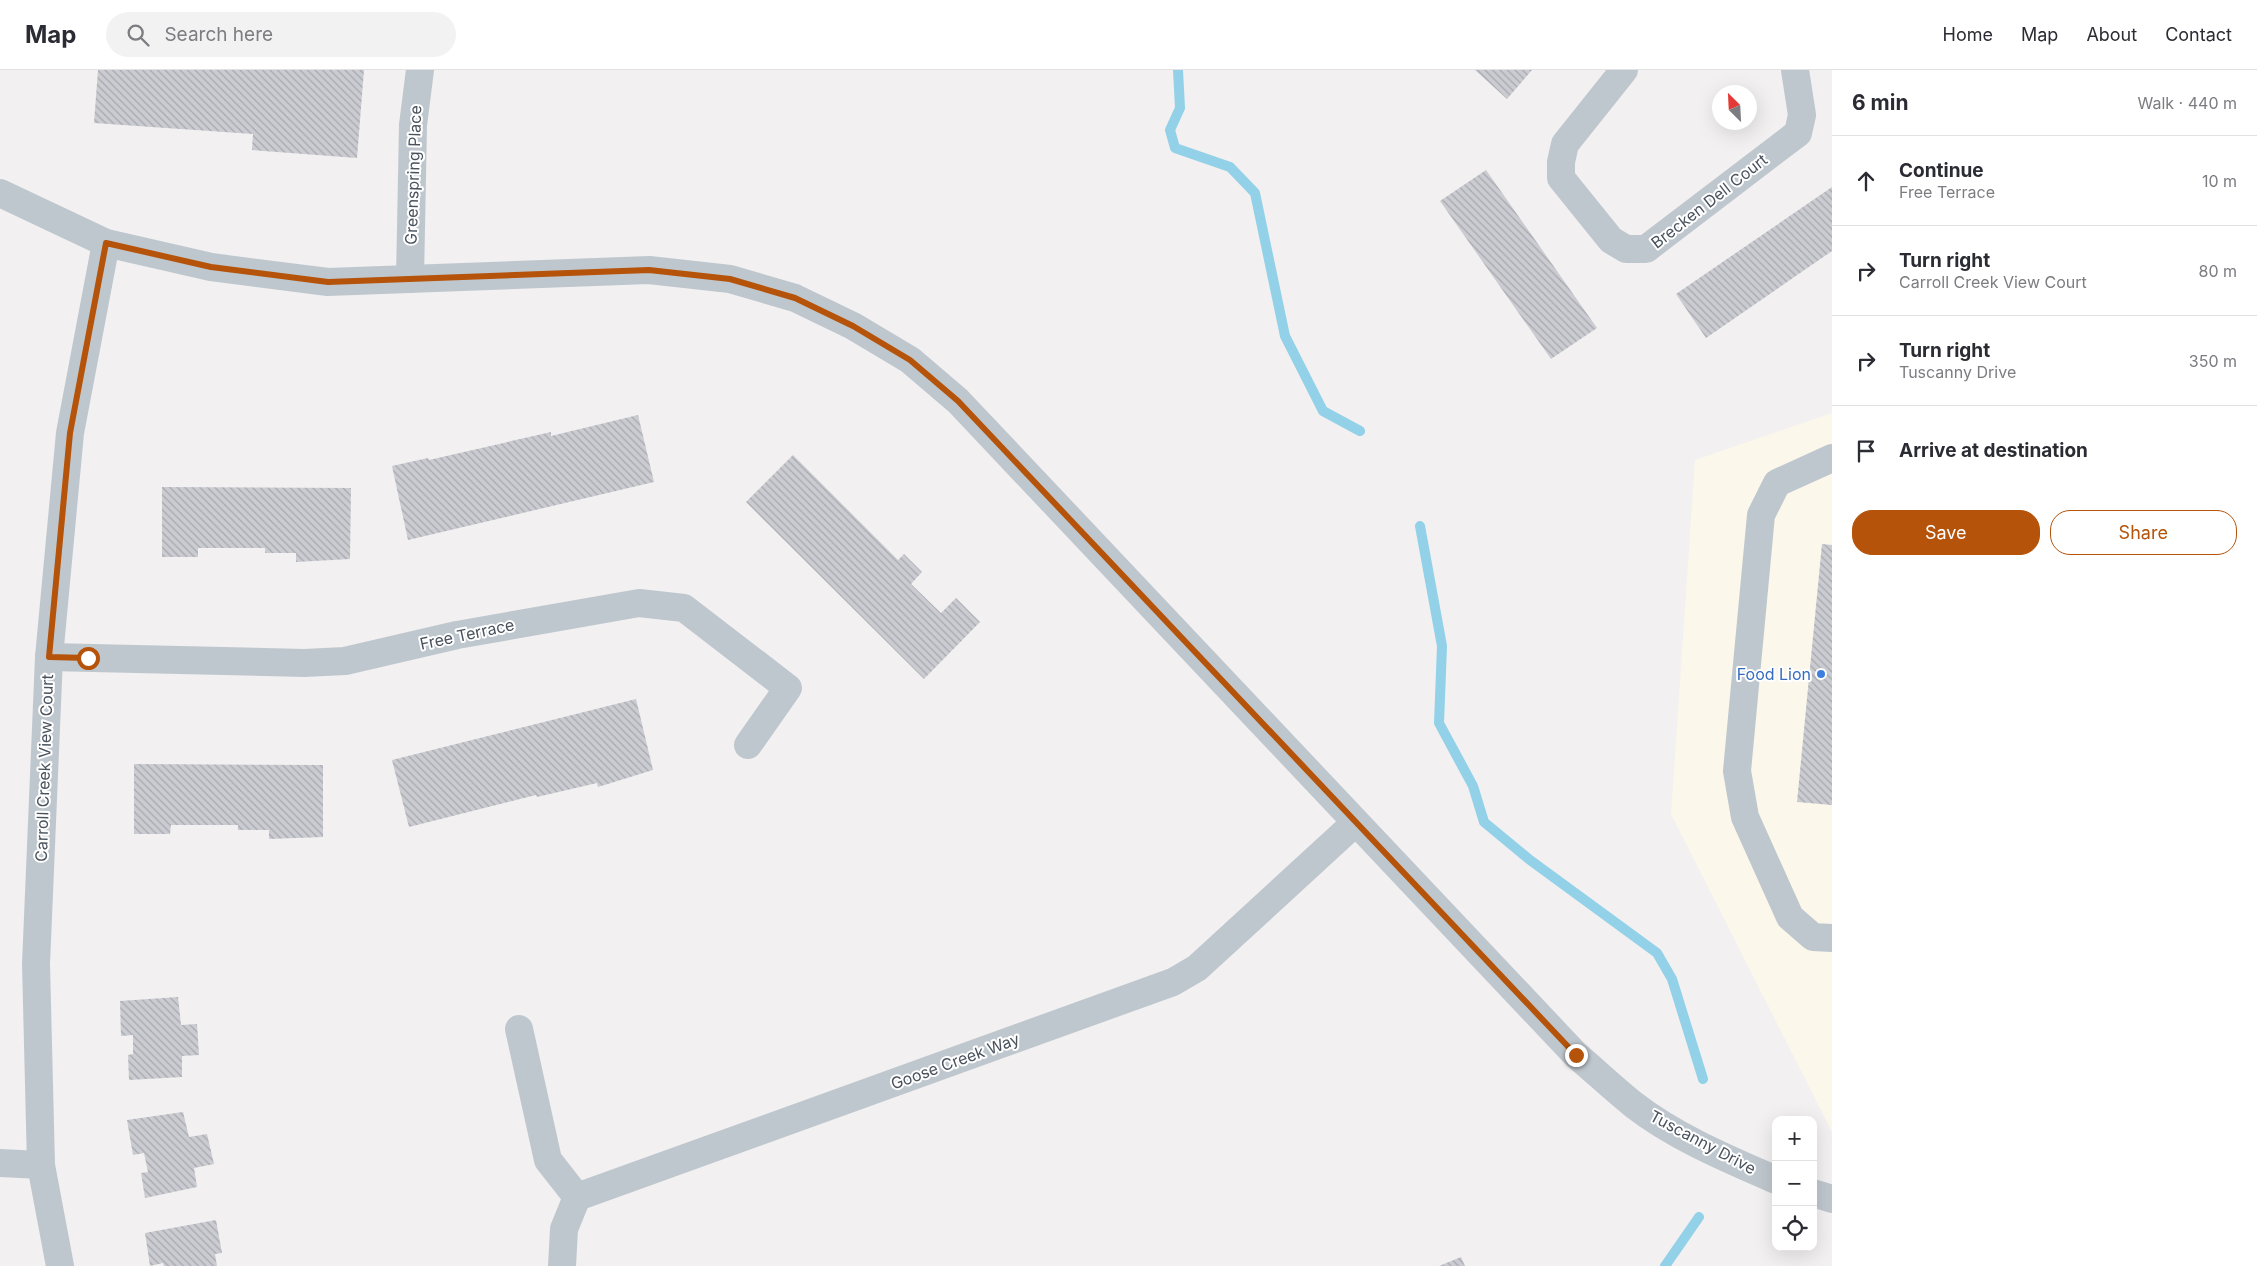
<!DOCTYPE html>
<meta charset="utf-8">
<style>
:root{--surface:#fff;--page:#f2f2f3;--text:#2b2b33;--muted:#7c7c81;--line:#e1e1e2;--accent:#b45309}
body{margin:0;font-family:Inter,sans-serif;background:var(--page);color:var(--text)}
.controls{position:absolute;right:15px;bottom:15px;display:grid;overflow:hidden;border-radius:10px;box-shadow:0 5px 20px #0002}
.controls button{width:45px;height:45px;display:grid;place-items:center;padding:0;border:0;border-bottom:1px solid var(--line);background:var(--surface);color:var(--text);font:25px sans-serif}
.compass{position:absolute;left:1712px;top:15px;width:45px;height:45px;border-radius:50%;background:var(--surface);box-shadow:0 5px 20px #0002;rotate:336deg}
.stop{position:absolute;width:15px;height:15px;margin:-11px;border:4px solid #b45309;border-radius:50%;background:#fff}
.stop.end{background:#b45309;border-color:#fff;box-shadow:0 1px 5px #0008}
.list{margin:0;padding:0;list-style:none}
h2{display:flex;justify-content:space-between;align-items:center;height:65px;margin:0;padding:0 20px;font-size:21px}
h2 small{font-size:16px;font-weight:400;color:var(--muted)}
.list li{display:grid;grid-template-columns:32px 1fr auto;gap:15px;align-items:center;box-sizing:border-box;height:90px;padding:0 20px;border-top:1px solid var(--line)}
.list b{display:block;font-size:19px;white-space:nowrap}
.list p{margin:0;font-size:16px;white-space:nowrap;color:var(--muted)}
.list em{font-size:16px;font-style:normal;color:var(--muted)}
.actions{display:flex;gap:10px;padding:15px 20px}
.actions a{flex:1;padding:11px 0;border:1px solid var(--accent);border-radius:20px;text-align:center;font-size:18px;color:var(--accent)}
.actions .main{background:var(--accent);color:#fff}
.icon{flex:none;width:28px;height:28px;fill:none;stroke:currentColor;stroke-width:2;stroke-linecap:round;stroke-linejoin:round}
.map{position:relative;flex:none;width:1832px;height:1196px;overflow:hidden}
header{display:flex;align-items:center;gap:30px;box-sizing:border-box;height:70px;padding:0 25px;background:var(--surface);border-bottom:1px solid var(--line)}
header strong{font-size:24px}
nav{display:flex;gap:28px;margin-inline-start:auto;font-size:18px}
.search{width:350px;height:45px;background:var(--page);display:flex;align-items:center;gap:12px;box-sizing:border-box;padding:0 18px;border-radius:28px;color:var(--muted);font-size:19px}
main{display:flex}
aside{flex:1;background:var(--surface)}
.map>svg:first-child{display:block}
.commercial{fill:#fbf7eb}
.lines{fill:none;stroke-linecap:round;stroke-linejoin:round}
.stream{stroke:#92d1e7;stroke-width:10}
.building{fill:url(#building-back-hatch)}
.minor{stroke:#bfc7ce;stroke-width:28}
.route{stroke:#b45309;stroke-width:6}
.shop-dot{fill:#3f7fe0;stroke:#fff;stroke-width:2}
.labels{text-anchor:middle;stroke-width:4;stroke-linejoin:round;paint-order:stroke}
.street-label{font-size:16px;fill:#49525d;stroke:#fff}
.shop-label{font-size:16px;fill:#366cbe;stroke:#fff;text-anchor:end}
</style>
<header>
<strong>Map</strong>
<div class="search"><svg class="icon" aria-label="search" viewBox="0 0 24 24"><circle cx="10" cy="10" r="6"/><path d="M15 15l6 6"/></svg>Search here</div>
<nav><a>Home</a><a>Map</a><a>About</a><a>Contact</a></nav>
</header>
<main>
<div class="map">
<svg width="1832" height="1196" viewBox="0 0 1832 1196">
<defs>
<pattern id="building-back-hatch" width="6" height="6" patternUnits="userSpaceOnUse" patternTransform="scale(1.25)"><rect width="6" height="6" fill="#caccd2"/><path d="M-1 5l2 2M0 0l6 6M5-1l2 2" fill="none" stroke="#a6a8ae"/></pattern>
</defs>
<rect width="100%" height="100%" fill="#f2f0f0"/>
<polygon class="commercial" points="1832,343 1832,1062 1671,744 1695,390"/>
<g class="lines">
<g class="stream">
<polyline points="1178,0 1180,38 1170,60 1175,78 1230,97 1255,123 1285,266 1323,341 1360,361"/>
<polyline points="1420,456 1442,576 1439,653 1473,716 1484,752 1530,790 1657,883 1672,909 1703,1009"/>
<polyline points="1665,1196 1699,1147"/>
</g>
</g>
<g class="building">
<polygon points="98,0 364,0 357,88 252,80 253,64 94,53"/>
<polygon points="1475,0 1532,0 1507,29"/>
<polygon points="1486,100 1597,258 1551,289 1440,131"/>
<polygon points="1832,117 1832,181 1706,268 1676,224"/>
<polygon points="638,345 654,412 408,470 392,396 428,388 429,390 551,362 551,366"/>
<polygon points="793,385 898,490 904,484 922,502 911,514 941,543 956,528 980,552 924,609 746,432"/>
<polygon points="162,417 351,418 350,489 296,492 296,483 265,483 265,478 198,478 198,487 162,487"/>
<polygon points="1822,474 1832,475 1832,735 1797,732"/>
<polygon points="636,629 653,700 598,717 597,713 537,727 536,725 409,757 392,690"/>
<polygon points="134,694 323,695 323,767 269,769 269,760 238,760 238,755 171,755 170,764 134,764"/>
<polygon points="178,927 181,955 197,954 199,985 182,986 182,1007 129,1010 128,985 133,984 133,965 121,966 120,931"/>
<polygon points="183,1042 189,1067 207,1064 214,1094 194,1098 197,1117 145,1128 141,1103 148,1102 144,1083 133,1085 127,1050"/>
<polygon points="216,1150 222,1183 215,1184 217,1196 164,1196 163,1193 150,1196 145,1163"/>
<polygon points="1461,1187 1465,1196 1439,1196"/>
</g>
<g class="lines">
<g class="minor">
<polyline points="1624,0 1565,74 1561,92 1561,108 1611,170 1626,179 1646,179 1798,63 1802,45 1795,0"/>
<path d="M0,123L106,173L211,197L328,212L649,200L730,209L795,228L853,256L910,290L958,331L1576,985C1595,1001 1614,1019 1634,1035C1675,1067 1728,1089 1776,1110"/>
<polyline points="410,209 413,55 420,0"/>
<polyline points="1832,388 1777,413 1761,445 1737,701 1745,747 1790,847 1813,867 1832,868"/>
<polyline points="49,587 304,593 345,591 457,565 639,533 684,538 788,618 748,675"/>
<polyline points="519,959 548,1090 577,1127"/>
<polyline points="0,1093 41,1095"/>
<polyline points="1813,1123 1832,1129"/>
<polyline points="60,1196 41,1095 36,894 49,587 70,363 106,173"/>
<polyline points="562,1196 564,1159 577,1127 1173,912 1197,898 1355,753"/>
</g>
</g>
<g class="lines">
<polyline class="route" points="88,588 49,587 70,363 106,173 211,197 328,212 649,200 730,209 795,228 853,256 910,290 958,331 1576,985"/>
</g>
<circle class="shop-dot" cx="1821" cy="604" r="5"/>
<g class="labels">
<g class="street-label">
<text transform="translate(413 105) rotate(-88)" y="6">Greenspring Place</text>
<text transform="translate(1709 131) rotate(-38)" y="6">Brecken Dell Court</text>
<text transform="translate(467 564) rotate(-12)" y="6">Free Terrace</text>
<text transform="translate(44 698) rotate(-88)" y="6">Carroll Creek View Court</text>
<text transform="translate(955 991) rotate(-20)" y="6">Goose Creek Way</text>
<text transform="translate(1703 1072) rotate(28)" y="6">Tuscanny Drive</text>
</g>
<g class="shop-label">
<text x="1811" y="610">Food Lion</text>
</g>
</g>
</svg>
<div class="controls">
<button>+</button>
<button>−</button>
<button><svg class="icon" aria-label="locate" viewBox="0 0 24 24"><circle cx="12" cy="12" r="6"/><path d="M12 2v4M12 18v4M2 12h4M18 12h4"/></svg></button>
</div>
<svg class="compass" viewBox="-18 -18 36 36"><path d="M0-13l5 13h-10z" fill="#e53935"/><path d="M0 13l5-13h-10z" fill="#7c7c81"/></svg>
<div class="stop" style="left:88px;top:588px"></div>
<div class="stop end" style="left:1576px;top:985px"></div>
</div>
<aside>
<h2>6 min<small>Walk · 440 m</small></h2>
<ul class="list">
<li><svg class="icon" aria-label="ahead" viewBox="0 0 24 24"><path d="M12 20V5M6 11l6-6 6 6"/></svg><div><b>Continue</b><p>Free Terrace</p></div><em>10 m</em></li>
<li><svg class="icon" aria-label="right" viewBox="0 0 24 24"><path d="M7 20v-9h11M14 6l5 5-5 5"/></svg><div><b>Turn right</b><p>Carroll Creek View Court</p></div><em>80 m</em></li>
<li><svg class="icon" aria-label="right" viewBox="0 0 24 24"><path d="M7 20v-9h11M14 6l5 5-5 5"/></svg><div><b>Turn right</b><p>Tuscanny Drive</p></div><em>350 m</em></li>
<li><svg class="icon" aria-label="arrive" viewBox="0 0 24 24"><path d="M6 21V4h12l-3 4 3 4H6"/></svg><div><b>Arrive at destination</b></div></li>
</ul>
<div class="actions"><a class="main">Save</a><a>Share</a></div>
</aside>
</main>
